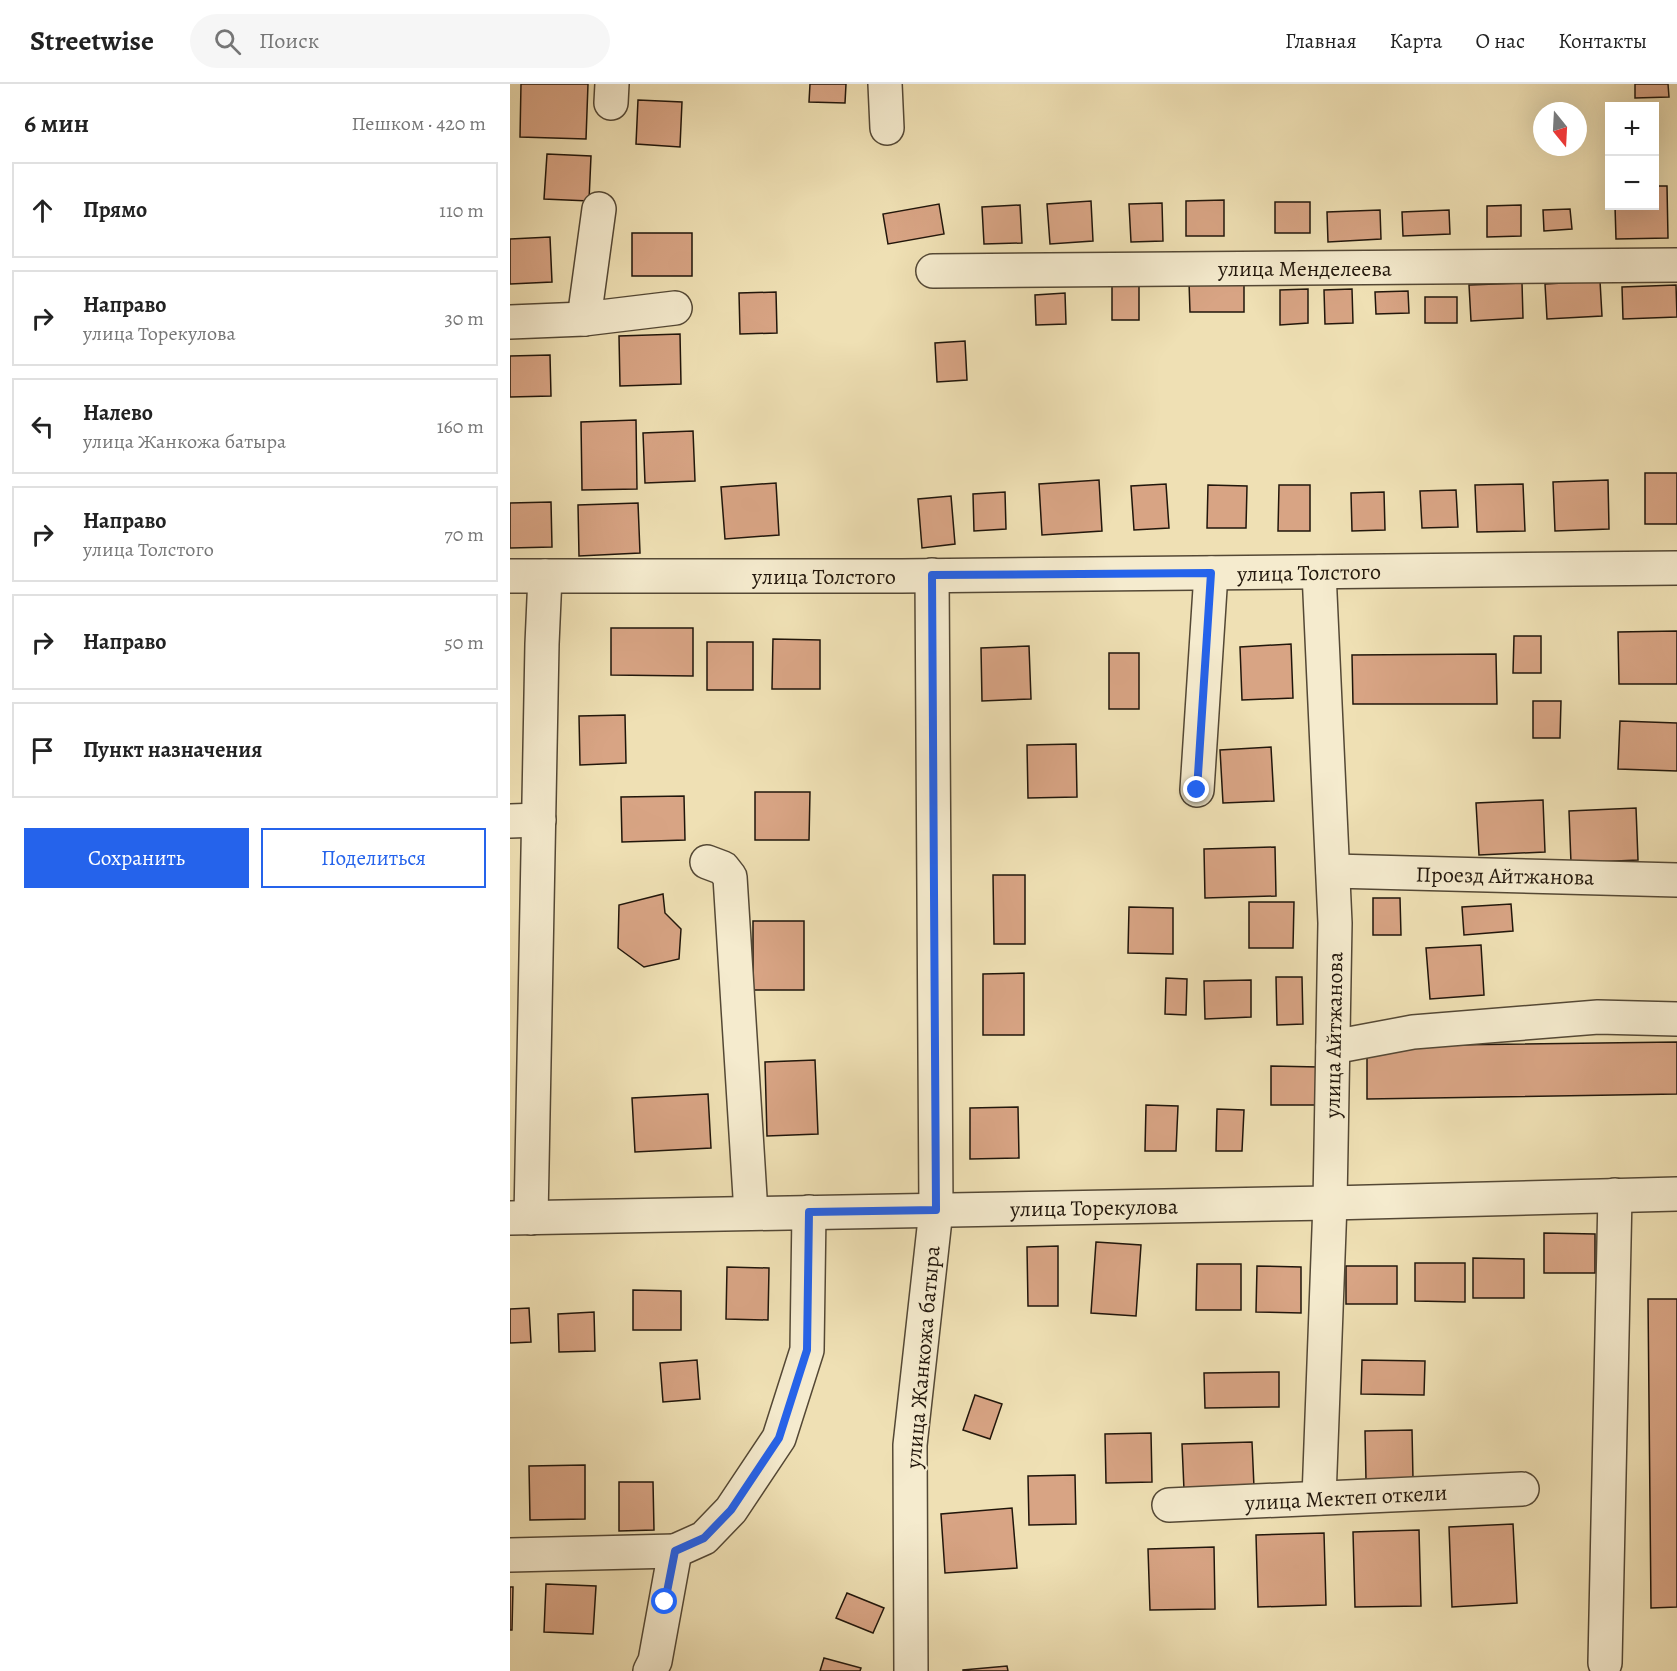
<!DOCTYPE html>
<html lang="ru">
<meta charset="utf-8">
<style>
:root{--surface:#fff;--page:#f6f6f6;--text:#222;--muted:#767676;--line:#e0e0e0;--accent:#2563eb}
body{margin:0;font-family:Alegreya,serif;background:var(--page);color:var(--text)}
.controls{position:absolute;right:18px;top:18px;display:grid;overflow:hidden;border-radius:0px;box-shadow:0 6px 24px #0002}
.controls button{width:54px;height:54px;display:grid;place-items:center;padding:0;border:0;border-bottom:2px solid var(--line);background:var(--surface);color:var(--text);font:30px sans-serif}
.compass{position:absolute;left:1023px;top:18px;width:54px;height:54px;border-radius:50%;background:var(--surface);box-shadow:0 6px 24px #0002;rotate:162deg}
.stop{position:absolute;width:18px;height:18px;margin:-14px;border:4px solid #2563eb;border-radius:50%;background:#fff}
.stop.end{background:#2563eb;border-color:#fff;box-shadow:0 2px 6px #0008}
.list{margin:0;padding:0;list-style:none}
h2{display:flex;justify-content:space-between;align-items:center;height:78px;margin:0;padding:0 24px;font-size:26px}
h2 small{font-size:20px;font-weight:400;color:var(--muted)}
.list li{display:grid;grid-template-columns:39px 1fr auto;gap:18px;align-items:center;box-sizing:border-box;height:96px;margin:0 12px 12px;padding:0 12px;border:2px solid var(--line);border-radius:0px}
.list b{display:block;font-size:22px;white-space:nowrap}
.list p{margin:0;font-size:20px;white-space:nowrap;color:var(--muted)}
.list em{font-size:20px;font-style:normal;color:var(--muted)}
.actions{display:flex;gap:12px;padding:18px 24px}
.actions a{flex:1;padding:14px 0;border:2px solid var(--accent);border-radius:0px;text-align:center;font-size:21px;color:var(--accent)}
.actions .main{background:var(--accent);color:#fff}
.icon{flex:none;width:33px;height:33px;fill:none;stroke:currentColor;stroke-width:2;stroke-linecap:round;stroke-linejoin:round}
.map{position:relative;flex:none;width:1167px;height:1587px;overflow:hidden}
header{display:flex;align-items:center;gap:36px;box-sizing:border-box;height:84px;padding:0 30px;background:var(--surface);border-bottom:2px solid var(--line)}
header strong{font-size:28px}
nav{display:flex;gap:33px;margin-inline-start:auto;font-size:21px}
.search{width:420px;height:54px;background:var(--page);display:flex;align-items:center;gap:15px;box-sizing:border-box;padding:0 21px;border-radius:33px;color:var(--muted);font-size:22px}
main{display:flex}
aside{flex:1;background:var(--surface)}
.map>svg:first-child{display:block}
.building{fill:#d8a484;stroke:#21160b;stroke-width:1.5}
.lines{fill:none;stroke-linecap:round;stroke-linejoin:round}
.minor-casing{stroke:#544835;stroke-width:36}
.minor{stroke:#f5ebce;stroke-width:33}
.route{stroke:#2563eb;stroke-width:8}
.labels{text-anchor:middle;stroke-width:4.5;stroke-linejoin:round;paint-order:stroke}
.street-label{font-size:22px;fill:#21160b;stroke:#f5ebce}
</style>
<header>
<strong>Streetwise</strong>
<div class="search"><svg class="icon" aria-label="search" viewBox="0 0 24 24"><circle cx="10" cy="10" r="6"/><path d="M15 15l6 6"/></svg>Поиск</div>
<nav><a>Главная</a><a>Карта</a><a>О нас</a><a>Контакты</a></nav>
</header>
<main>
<aside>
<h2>6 мин<small>Пешком · 420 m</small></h2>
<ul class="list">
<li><svg class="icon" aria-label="ahead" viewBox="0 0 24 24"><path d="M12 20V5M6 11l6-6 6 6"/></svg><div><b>Прямо</b></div><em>110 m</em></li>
<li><svg class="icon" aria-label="right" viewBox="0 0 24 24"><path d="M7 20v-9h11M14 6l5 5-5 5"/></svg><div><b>Направо</b><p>улица Торекулова</p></div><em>30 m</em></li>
<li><svg class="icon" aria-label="left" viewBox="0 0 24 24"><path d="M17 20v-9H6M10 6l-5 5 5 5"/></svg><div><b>Налево</b><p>улица Жанкожа батыра</p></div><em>160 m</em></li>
<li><svg class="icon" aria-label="right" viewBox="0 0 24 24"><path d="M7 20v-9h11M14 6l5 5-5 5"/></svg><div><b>Направо</b><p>улица Толстого</p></div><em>70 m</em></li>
<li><svg class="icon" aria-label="right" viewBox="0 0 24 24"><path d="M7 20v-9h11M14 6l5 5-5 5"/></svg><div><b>Направо</b></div><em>50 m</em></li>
<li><svg class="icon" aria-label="arrive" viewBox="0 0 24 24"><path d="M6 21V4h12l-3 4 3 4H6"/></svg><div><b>Пункт назначения</b></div></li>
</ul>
<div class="actions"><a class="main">Сохранить</a><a>Поделиться</a></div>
</aside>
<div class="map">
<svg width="1167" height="1587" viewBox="0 0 1167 1587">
<rect width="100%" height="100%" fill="#efe0b4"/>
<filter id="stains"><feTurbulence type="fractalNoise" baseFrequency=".00333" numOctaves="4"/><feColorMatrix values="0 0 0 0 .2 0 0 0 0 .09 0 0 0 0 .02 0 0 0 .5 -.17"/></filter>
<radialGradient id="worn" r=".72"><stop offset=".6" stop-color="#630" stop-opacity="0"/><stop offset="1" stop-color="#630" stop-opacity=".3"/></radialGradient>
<g class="building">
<polygon points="11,0 78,0 76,55 10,53"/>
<polygon points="300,0 336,0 335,19 299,18"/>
<polygon points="1125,0 1158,0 1159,13 1125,14"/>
<polygon points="128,16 172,18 170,63 126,60"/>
<polygon points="37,70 81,72 79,117 34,115"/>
<polygon points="1144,102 1157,102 1158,154 1106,155 1105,122 1144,122"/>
<polygon points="714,116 714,152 676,152 676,117"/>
<polygon points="581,117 583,157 540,160 537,120"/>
<rect x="765" y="118" width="35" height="31"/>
<polygon points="652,119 653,157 621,158 619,120"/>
<polygon points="429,120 434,150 378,160 373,130"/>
<polygon points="510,121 512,159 474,160 472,123"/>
<polygon points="1011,121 1011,152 977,153 977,122"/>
<polygon points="1060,125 1062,145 1034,147 1033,126"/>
<polygon points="870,126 871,155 818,158 817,128"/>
<polygon points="939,126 940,150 893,152 892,128"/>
<rect x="122" y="149" width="60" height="43"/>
<polygon points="40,153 42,198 0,200 0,155"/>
<polygon points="1090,197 1092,232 1037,235 1035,200"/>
<polygon points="679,198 734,198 734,228 680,228"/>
<polygon points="1012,199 1013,234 961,237 959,201"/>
<rect x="602" y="201" width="27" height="35"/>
<polygon points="1166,201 1167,233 1113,235 1112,203"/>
<polygon points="798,205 798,239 770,241 770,206"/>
<polygon points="842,205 843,239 815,240 814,206"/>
<polygon points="898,207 899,229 866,230 865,208"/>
<polygon points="266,208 267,249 230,250 229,209"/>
<polygon points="555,209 556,240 526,241 525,211"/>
<rect x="915" y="213" width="32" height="26"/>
<polygon points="170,250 171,300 110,302 109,252"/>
<polygon points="455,257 457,296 427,298 425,259"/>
<polygon points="40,271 41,312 0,313 0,272"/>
<polygon points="126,336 127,405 72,406 71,338"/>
<polygon points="183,347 185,397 135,399 133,349"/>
<rect x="1135" y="389" width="32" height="51"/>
<polygon points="589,396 592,447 532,451 529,400"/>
<polygon points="1098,396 1099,445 1045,447 1043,398"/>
<polygon points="266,399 269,451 215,455 211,403"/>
<polygon points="656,400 659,444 624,446 621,402"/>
<polygon points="1013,400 1015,447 967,448 965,401"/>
<polygon points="698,401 737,402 736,444 697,444"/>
<polygon points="769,401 800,401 800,447 768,447"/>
<polygon points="946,406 948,443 912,444 910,407"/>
<polygon points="495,408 496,445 464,447 463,410"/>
<polygon points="874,408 875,446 842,447 841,409"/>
<polygon points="441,412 445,460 412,464 408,415"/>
<polygon points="41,418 42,463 0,464 0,419"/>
<polygon points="128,419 130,469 69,472 68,421"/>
<polygon points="101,544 183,544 183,592 101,591"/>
<polygon points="1167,547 1167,600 1109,600 1108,548"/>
<polygon points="1004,552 1031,552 1031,589 1003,589"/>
<polygon points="263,555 310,556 310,605 262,605"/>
<rect x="197" y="558" width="46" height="48"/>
<polygon points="781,560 783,614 732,616 730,563"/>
<polygon points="519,562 521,615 472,617 471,564"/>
<rect x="599" y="569" width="30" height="56"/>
<polygon points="986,570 987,620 843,620 842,571"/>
<polygon points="1023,617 1051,617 1050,654 1023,654"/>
<polygon points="115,631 116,679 70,681 69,632"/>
<polygon points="1110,637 1167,639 1167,687 1108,685"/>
<polygon points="566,660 567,713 518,714 517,661"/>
<polygon points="761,663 764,717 713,719 710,666"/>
<polygon points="245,708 300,708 299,756 245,756"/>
<polygon points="174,712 175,756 112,758 111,713"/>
<polygon points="1033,716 1035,768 969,771 966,719"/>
<polygon points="1126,724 1128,776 1061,779 1059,727"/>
<polygon points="765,763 766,812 695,814 694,765"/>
<polygon points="483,791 515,791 515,860 484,860"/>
<polygon points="153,810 155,829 171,845 169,875 134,883 108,864 109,821"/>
<polygon points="863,814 890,814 891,851 863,851"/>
<polygon points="739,818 784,818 783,864 739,864"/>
<polygon points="1001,820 1003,847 954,851 952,823"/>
<polygon points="619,823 663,824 663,870 618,869"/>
<rect x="243" y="837" width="51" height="69"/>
<polygon points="971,861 974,911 920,915 916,864"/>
<polygon points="514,889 514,951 473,951 473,890"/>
<polygon points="766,893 792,893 793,940 767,941"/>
<polygon points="656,894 677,895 676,931 655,930"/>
<polygon points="741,896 741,933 695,935 694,897"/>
<polygon points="1167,958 1167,1010 857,1015 857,962"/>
<polygon points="305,976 308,1050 257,1052 255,978"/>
<polygon points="761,982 809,983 808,1021 761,1021"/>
<polygon points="198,1010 201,1064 125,1068 122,1014"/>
<polygon points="636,1021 668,1022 666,1067 635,1067"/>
<polygon points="508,1023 509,1074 460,1075 460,1024"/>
<polygon points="707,1025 734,1026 732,1067 706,1067"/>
<polygon points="1034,1149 1085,1150 1085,1189 1034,1189"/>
<polygon points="586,1158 631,1161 626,1232 581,1229"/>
<polygon points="548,1162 548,1222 518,1222 517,1163"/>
<polygon points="963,1174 1014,1175 1014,1214 963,1214"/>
<polygon points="905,1179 955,1179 955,1218 905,1217"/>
<polygon points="687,1180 731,1180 731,1226 686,1226"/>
<polygon points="747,1182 791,1183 791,1229 746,1228"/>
<rect x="836" y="1182" width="51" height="38"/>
<polygon points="217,1183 259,1184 258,1236 216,1235"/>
<polygon points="123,1206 171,1207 171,1246 123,1246"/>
<polygon points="1138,1215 1167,1215 1167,1523 1141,1524"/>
<polygon points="19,1224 21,1258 0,1259 0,1225"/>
<polygon points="84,1228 85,1267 49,1268 48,1230"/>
<polygon points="187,1276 190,1315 153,1318 150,1279"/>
<polygon points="852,1276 915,1277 914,1311 851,1310"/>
<polygon points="769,1288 769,1323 695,1324 694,1289"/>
<polygon points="465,1311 492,1320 480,1355 453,1346"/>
<polygon points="902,1346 903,1395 856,1396 855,1347"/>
<polygon points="641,1349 642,1398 596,1399 595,1350"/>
<polygon points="742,1358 744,1403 674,1406 672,1360"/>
<polygon points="75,1381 75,1435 20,1436 19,1382"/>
<polygon points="565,1391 566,1440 519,1441 518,1392"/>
<polygon points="109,1398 143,1398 144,1446 109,1447"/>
<polygon points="502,1424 507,1484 435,1489 431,1430"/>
<polygon points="1003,1440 1007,1519 942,1523 939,1443"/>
<polygon points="909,1446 911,1522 845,1523 843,1448"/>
<polygon points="814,1449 816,1521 748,1523 746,1451"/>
<polygon points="704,1463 705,1525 640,1526 638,1465"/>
<polygon points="36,1500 86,1502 83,1550 34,1548"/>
<polygon points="0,1503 3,1503 2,1546 0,1546"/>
<polygon points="337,1509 374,1524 363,1549 326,1534"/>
<polygon points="314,1574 351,1584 350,1587 310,1587"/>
<polygon points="497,1582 498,1587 453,1587 453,1586"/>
</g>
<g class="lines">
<g class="minor-casing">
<g id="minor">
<polyline points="375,0 377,44"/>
<polyline points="101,19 102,0"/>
<polyline points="423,187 1167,181"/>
<polyline points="74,235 89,125"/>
<polyline points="0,238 74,235 165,224"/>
<polyline points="0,492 392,492 1167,484"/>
<polyline points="687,706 701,489"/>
<polyline points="0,737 29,736"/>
<polyline points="197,778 213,784 220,793 241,1129"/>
<polyline points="823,787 1167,796"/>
<polyline points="823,963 903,948 1088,933 1167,935"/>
<polyline points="0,1134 820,1119 1167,1110"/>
<polyline points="21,1134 32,560 35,492"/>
<polyline points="809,1414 820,1119 825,839 809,488"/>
<polyline points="659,1421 1012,1405"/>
<polyline points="0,1471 165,1467"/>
<polyline points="1095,1579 1105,1111"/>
<polyline points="140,1587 145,1577 165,1467 194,1454 221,1426 269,1354 297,1266 299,1128"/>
<polyline points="401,1587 400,1361 426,1126 422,491"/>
</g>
</g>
<use href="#minor" class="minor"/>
</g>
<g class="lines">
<polyline class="route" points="155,1518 165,1467 194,1454 221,1426 269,1354 297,1266 299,1128 426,1126 422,491 701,489 687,706"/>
</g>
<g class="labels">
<g class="street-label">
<text x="795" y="192">улица Менделеева</text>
<text transform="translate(799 488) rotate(-1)" y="8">улица Толстого</text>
<text x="314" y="500">улица Толстого</text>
<text transform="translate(995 791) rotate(1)" y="8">Проезд Айтжанова</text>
<text transform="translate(823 951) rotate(-89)" y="8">улица Айтжанова</text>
<text transform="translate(584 1123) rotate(-1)" y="8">улица Торекулова</text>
<text transform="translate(412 1273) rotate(-85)" y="8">улица Жанкожа батыра</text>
<text transform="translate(836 1413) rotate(-3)" y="8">улица Мектеп откели</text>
</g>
</g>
<rect width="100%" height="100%" filter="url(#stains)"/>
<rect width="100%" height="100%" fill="url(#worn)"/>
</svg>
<div class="controls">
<button>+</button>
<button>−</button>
</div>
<svg class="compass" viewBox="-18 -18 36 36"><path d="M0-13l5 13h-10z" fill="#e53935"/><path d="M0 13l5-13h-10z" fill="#767676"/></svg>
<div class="stop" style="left:155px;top:1518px"></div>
<div class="stop end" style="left:687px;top:706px"></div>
</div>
</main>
